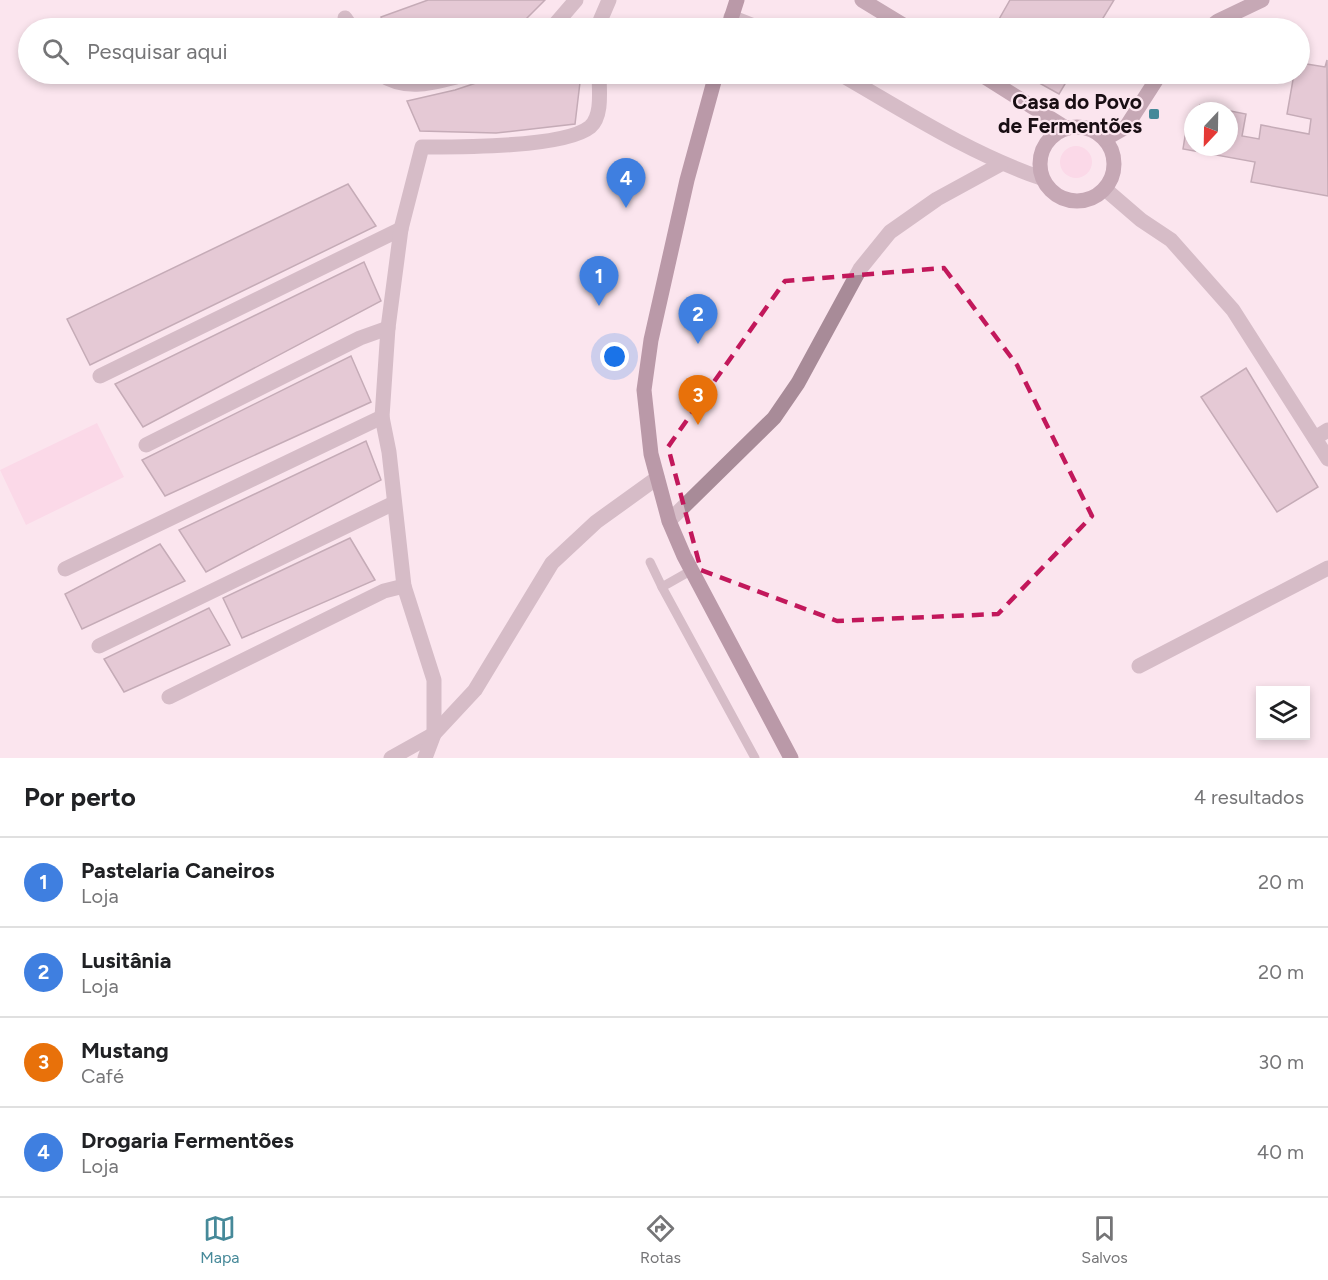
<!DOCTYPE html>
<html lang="pt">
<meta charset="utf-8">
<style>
:root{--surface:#fff;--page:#f6f6f6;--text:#202124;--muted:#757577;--line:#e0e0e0;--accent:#468999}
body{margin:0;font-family:Figtree,sans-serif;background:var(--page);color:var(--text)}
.controls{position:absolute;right:18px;bottom:18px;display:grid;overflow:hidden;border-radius:0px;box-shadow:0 3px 9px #0003}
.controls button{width:54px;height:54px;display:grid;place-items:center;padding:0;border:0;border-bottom:2px solid var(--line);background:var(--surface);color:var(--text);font:30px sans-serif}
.compass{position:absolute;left:1184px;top:102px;width:54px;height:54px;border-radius:50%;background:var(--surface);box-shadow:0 3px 9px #0003;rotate:202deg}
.you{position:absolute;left:615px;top:357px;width:21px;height:21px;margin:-15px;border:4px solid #fff;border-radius:50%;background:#1a73e8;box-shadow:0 0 0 9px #1a73e833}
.badge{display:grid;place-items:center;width:39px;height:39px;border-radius:50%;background:var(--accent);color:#fff;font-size:20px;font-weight:700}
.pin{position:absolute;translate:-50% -50px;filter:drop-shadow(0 2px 3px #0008)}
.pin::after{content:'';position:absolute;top:32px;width:21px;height:18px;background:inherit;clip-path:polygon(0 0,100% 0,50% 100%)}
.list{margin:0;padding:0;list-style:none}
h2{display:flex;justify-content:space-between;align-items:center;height:78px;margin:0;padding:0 24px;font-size:26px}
h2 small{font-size:20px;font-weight:400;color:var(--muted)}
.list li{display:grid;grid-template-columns:39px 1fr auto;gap:18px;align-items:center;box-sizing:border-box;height:90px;padding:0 24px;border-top:2px solid var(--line)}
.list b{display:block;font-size:22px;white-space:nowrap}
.list p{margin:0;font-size:20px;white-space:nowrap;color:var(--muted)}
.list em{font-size:20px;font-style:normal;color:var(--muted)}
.icon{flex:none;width:33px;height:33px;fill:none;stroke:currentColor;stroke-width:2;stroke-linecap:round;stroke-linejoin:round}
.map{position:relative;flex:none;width:1328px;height:758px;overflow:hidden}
.search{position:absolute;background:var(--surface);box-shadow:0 3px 9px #0003;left:18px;right:18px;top:18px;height:66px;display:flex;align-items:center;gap:15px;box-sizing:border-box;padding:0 21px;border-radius:33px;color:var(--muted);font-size:22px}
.sheet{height:438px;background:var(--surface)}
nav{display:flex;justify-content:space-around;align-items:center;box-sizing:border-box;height:84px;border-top:2px solid var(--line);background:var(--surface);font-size:16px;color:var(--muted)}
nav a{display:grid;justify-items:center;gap:3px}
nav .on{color:var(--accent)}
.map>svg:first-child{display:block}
.green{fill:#fbcae0}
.building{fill:#c9a7b6;stroke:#846573;stroke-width:1.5}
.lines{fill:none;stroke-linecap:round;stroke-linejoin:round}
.lane{stroke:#a88b98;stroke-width:9}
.street{stroke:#a88b98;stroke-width:15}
.secondary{stroke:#855d70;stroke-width:15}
.primary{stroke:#6c3c53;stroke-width:15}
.marked{fill:none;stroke:#c2185b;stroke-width:4.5;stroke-dasharray:12 8;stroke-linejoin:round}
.poi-dot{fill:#468999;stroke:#fbe5ee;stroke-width:2}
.labels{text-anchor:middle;stroke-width:4.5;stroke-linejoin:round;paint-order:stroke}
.poi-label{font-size:21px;font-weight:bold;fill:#190e13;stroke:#fbe5ee;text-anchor:end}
</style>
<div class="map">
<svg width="1328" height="758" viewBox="0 0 1328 758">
<rect width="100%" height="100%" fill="#fbe5ee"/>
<g class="green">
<circle cx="1076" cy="162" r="16"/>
<polygon points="97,423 124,477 26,525 0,470"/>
</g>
<g class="building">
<polygon points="428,0 545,0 517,28 384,28 381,17"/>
<polygon points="1010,0 1114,0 1097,28 994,28"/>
<polygon points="1327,60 1328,196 1251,182 1255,162 1183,149 1187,124 1193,125 1193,147 1229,147 1229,111 1200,111 1200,105 1246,114 1242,136 1259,139 1261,125 1309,134 1311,119 1287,114 1294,74 1300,74 1300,63 1325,67"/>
<polygon points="503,74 581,74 575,124 496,133 420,131 407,101 455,90"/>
<polygon points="1023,74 1071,74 1059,94"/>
<polygon points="348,184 376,226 90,365 67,319"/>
<polygon points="364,262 381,301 143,427 115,384"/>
<polygon points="351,356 371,402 165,496 142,460"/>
<polygon points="1246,368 1318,487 1277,512 1201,397"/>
<polygon points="366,441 381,480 206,572 179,530"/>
<polygon points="350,538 375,580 242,638 223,598"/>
<polygon points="160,544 185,581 82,629 65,594"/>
<polygon points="209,608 230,645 124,692 104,659"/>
</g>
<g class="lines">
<g class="lane">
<polyline points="650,562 662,587"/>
<polyline points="692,570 662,587 755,758"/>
</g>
<g class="street">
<polyline points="731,17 759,28"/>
<polyline points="345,18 352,28"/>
<polyline points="552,28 576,0"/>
<polyline points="597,28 609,0"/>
<path d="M380,74C408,93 438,81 468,74"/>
<path d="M840,74C906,112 969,153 1041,178"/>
<polyline points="1105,189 1141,220 1171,240 1233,310 1328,459"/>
<polyline points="100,376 401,229"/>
<polyline points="1315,438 1328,430"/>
<polyline points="146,445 360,338 388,328"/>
<polyline points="669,521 774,418 798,383 860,269 890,232 937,199 1001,164"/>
<polyline points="65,569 382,417"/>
<polyline points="99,646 394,503"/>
<polyline points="1139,666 1328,568"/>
<polyline points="169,697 384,591 404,586"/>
<polyline points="391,758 434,734 475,690 552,563 596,522 657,478"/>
<path d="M425,758L434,734V680L404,586L389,452L382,417L388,328L401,229L422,147C456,147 564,148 590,127C603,116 599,89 599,74"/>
</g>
<g class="secondary">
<polyline points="862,0 908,28"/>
<polyline points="1209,28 1218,21 1262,0"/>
<polyline points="980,74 1066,128"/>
<circle cx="1077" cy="164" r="37"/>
<polyline points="1105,139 1126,127 1160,74"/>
</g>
<g class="primary">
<polyline points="728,28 737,0"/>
<polyline points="716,74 687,180 651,340 644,390 651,454 669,521 684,556 791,758"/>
</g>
</g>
<path d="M0 0H1328V758H0ZM944,268L1017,365L1092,516L998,614L837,621L701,570L668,447L785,281Z" fill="#fbe5ee" fill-opacity=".55" fill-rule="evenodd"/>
<path class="marked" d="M944,268L1017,365L1092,516L998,614L837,621L701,570L668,447L785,281Z"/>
<rect class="poi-dot" x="1148" y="108" width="12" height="12" rx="3"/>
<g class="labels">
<g class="poi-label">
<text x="1142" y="109">Casa do Povo<tspan x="1142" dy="24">de Fermentões</tspan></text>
</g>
</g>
</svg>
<div class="controls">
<button><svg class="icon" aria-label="layers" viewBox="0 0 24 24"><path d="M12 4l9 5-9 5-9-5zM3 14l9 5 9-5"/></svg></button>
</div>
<svg class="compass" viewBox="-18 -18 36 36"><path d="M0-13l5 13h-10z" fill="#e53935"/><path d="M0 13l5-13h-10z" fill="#757577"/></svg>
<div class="you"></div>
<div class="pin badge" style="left:599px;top:306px;background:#3f7fe0">1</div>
<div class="pin badge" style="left:698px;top:344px;background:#3f7fe0">2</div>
<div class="pin badge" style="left:698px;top:425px;background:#e8710a">3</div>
<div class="pin badge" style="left:626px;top:208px;background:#3f7fe0">4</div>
<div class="search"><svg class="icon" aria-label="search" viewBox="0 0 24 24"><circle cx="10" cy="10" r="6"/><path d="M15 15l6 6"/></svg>Pesquisar aqui</div>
</div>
<section class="sheet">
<h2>Por perto<small>4 resultados</small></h2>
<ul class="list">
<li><span class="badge" style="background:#3f7fe0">1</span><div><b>Pastelaria Caneiros</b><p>Loja</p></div><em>20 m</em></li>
<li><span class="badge" style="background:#3f7fe0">2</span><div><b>Lusitânia</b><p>Loja</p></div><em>20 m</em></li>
<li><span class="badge" style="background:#e8710a">3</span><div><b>Mustang</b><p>Café</p></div><em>30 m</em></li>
<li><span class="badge" style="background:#3f7fe0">4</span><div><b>Drogaria Fermentões</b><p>Loja</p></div><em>40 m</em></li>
</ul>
</section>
<nav>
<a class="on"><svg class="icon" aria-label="map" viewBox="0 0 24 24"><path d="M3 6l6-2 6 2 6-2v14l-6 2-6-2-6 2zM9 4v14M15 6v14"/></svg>Mapa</a>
<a><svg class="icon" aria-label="directions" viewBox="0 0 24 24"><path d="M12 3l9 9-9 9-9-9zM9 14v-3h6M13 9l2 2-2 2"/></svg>Rotas</a>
<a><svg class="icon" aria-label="saved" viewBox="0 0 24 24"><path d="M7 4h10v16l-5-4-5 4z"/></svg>Salvos</a>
</nav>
